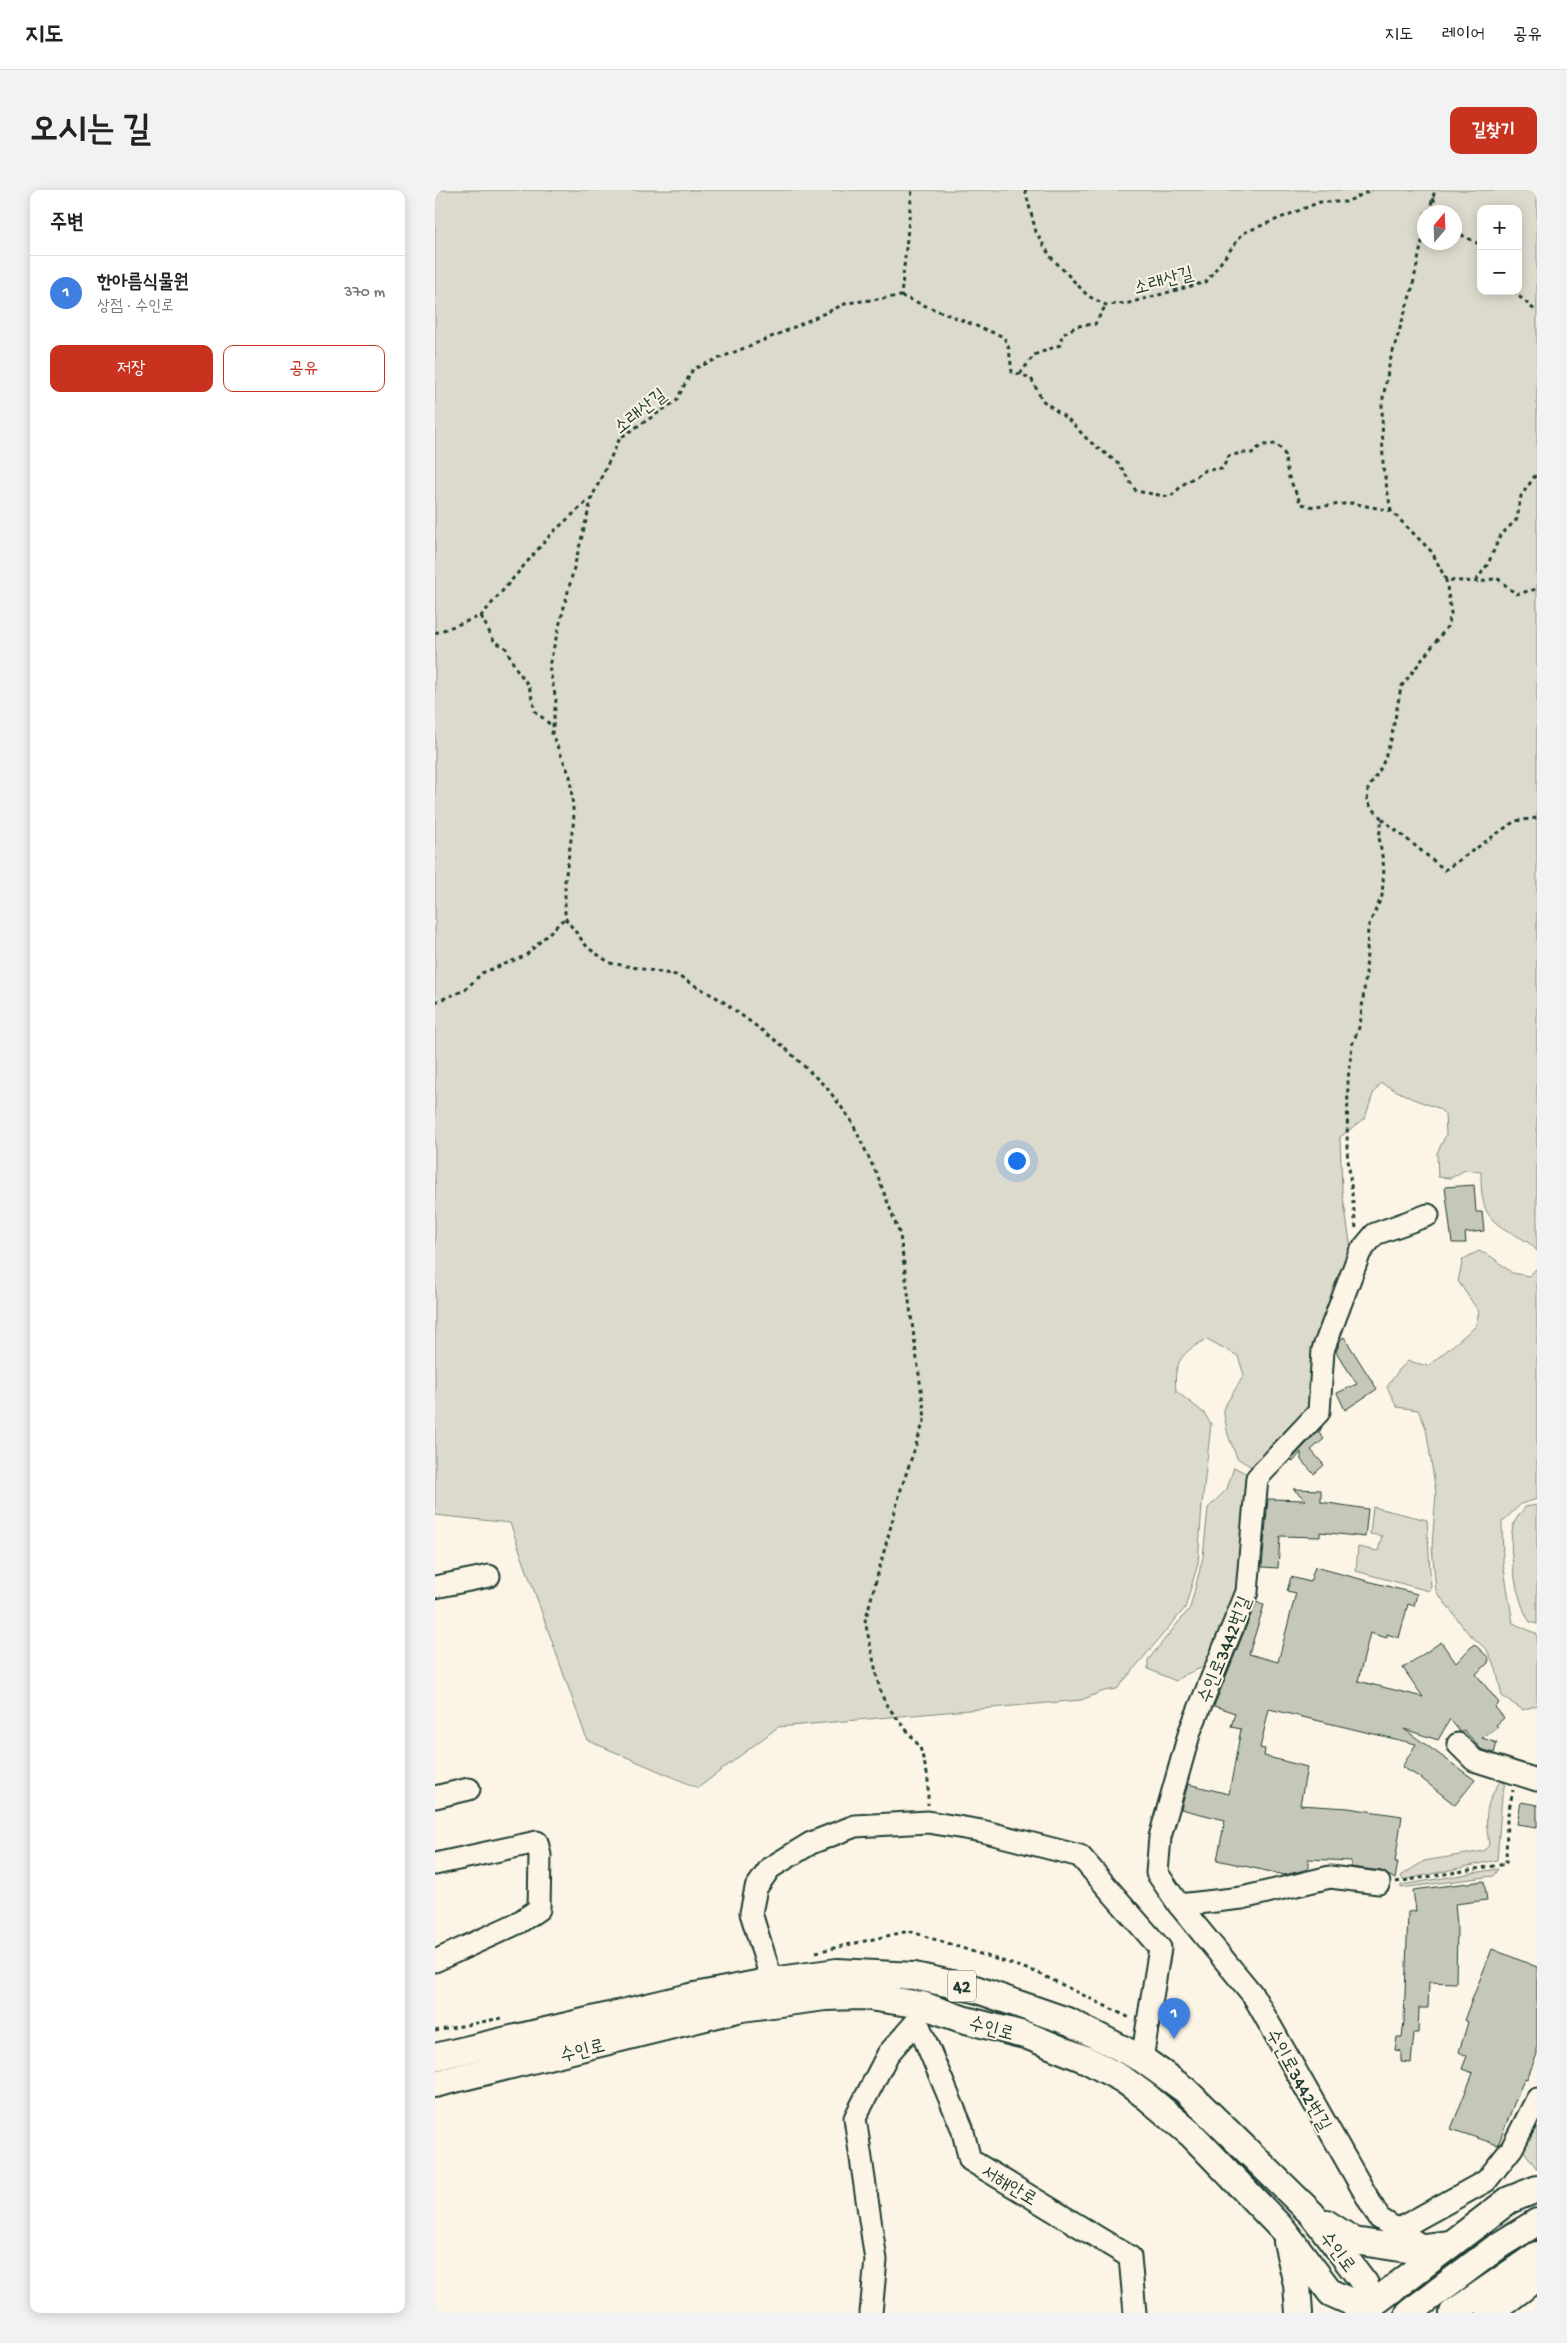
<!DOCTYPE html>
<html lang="ko">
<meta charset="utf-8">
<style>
:root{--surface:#fff;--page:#f2f2f2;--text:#222;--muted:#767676;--line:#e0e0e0;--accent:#c8321e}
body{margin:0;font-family:"Gochi Hand","Poor Story",sans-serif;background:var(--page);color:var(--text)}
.controls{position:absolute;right:15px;top:15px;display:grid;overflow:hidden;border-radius:10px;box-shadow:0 2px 12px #0003}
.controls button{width:45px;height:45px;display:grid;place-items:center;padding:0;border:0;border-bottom:1px solid var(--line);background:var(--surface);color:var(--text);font:25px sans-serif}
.compass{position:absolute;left:982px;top:15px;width:45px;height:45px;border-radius:50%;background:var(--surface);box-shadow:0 2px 12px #0003;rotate:19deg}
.you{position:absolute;left:581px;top:970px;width:18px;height:18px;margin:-12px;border:4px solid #fff;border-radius:50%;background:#1a73e8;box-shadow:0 0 0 8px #1a73e833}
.badge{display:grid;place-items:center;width:32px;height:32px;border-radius:50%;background:var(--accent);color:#fff;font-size:16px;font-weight:700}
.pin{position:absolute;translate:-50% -41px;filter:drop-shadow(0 1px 2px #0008)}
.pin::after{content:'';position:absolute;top:26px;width:18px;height:15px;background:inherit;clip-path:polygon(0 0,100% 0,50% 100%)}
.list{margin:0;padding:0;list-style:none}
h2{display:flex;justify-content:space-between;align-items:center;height:65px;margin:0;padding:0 20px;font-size:21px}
h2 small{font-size:16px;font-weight:400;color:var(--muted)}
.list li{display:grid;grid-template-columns:32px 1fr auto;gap:15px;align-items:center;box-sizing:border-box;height:75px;padding:0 20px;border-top:1px solid var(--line)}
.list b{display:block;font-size:19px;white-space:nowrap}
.list p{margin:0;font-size:16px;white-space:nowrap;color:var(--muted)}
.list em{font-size:16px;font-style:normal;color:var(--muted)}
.actions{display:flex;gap:10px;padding:15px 20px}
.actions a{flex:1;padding:11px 0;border:1px solid var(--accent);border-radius:10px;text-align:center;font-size:18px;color:var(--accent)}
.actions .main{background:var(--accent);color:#fff}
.map{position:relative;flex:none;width:1102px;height:2123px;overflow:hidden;border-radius:10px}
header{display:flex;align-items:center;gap:30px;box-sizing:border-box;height:70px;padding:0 25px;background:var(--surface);border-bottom:1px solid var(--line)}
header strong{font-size:24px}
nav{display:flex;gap:28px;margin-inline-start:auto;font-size:18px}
.intro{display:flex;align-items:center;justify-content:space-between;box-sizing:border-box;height:120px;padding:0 30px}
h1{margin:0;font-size:35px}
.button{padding:12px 22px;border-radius:10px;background:var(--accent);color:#fff;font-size:18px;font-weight:700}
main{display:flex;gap:30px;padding:0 30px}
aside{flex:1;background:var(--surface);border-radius:10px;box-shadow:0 2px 12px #0003}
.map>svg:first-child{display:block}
.green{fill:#dcdacc;stroke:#7e8c80;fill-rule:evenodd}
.building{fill:#c5c7b9;stroke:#1f3d34}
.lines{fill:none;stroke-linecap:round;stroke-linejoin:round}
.minor-casing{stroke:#1f3d34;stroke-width:25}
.major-casing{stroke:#1f3d34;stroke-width:30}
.path{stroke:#1f3d34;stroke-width:3;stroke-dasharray:4 4;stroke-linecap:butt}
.minor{stroke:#fcf5e5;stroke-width:21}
.major{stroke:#fcf5e5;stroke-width:26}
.labels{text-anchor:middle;stroke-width:4;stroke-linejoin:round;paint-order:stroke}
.shield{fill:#fcf5e5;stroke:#617469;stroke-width:1}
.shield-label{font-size:18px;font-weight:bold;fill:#1f3d34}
.street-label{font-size:19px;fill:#1f3d34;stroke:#fcf5e5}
</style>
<header>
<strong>지도</strong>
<nav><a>지도</a><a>레이어</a><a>공유</a></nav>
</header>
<div class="intro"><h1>오시는 길</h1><a class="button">길찾기</a></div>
<main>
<aside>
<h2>주변<small></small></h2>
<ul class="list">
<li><span class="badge" style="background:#3f7fe0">1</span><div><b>한아름식물원</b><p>상점 · 수인로</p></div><em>370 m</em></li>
</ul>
<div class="actions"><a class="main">저장</a><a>공유</a></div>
</aside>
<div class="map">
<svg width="1102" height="2123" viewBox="0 0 1102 2123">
<rect width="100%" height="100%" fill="#fcf5e5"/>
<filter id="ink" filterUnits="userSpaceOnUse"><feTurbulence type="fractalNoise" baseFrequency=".02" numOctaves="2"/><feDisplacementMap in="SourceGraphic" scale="10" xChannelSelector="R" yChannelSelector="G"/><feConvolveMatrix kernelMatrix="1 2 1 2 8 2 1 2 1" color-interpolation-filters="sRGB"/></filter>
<g filter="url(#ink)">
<g class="green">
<path d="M0,0H1102V1061C1095,1052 1087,1049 1077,1043C1048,1029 1046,1013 1046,982L1030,980L1016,988L1003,987L1002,963L1011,945L1010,924L1003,918L978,909L946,893L938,904L930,928L905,947L907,1000L917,1065L875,1220L823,1281L802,1268L793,1245L788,1219L809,1185L803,1166L772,1149C747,1162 738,1172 741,1201L769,1223L776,1234L767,1315L763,1373L750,1418L682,1499L669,1501L646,1510L343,1537L263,1598L152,1550L75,1333L0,1325ZM1046,19H1083V101H1046ZM989,22H1019V52H989Z"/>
<polygon points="1044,1061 1057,1067 1077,1083 1094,1086 1102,1078 1102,1309 1086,1314 1067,1332 1068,1373 1078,1433 1102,1444 1102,1515 1088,1520 1067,1506 1061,1479 1052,1460 1033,1443 1001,1401 997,1357 1001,1303 991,1238 983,1220 962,1217 952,1197 964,1180 973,1171 993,1176 1040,1137 1044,1122 1023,1091 1028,1069"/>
<path d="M799,1277L816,1286L801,1399L779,1468C770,1481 752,1480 741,1491L713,1479V1470L755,1418L768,1367L773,1318L792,1299Z"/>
<path d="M1102,1315V1434L1095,1432C1082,1414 1071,1354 1079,1333C1081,1328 1087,1322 1090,1317Z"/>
<polygon points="938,1317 992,1330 996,1397 994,1401 921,1381 923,1357 943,1361 947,1346 935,1344"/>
<path d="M1065,1591L1070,1593L1067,1606L1062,1670L968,1690L966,1686L989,1671L1049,1661L1054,1655C1050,1625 1049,1617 1065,1591Z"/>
<polygon points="1063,1679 1058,1686 966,1698 966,1695"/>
<polygon points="1102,1916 1102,1979 1086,1957"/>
</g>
<g class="building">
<polygon points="1039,995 1041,1022 1047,1022 1049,1041 1030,1043 1031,1053 1017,1053 1010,997"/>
<polygon points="909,1147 942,1199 910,1220 902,1203 922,1194 901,1162 906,1149"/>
<polygon points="887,1237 884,1243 889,1249 876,1260 889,1275 879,1284 866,1270 866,1262 858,1272 856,1270"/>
<polygon points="858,1299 886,1300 886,1312 933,1319 930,1347 885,1342 885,1347 845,1346 843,1378 827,1377 833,1309 871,1310"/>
<polygon points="880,1377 982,1404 979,1416 973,1414 964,1448 952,1444 952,1448 935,1443 923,1491 988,1507 968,1478 1006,1452 1021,1473 1039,1454 1054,1468 1053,1473 1041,1484 1064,1513 1060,1517 1069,1528 1061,1535 1063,1537 1047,1548 1062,1553 1059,1563 1046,1559 1029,1540 1025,1542 1015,1529 1003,1550 969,1539 1040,1590 1020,1615 986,1588 967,1577 981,1554 834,1519 825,1558 830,1559 829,1566 872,1577 865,1615 913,1618 967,1626 960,1672 963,1672 960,1689 946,1681 916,1677 916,1671 873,1669 873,1679 850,1685 782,1670 790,1630 746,1619 753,1594 794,1604 806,1539 796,1537 800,1523 779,1516 821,1412 829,1415 814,1464 843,1472 861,1403 852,1401 856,1387 875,1392"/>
<polygon points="1086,1612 1102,1615 1102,1637 1082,1634"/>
<polygon points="1049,1691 1052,1710 1020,1714 1022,1735 1021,1793 994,1792 993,1818 984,1818 983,1843 979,1843 976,1873 966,1872 966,1861 960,1860 962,1847 967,1847 969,1831 973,1722 981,1721 978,1700"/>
<polygon points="1057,1759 1102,1777 1102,1864 1092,1889 1090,1888 1084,1901 1063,1955 1016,1939 1038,1883 1027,1879 1032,1866 1024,1862 1033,1832 1029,1830"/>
</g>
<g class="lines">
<g class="minor-casing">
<g id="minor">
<polyline points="0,1397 54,1386"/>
<polyline points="1023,1554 1039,1570 1102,1590"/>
<polyline points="0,1607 34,1599"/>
<polyline points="0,1674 102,1652 105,1665 104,1719 83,1733 0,1771"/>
<polyline points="944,1693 895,1687 807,1708 744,1715 818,1805 944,2028 989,2057"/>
<polyline points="744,1715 722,1683 725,1647 755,1541 812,1402 822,1288 884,1222 888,1160 925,1062 940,1044 993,1025"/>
<polyline points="337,1791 316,1723 321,1698 335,1678 376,1653 420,1636 493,1632 547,1641 645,1666 725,1758 707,1869"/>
<polyline points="482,1831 527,1938 535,1970 695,2067 700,2123"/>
<polyline points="962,2040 1051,1991 1077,1958 1102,1909"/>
<polyline points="436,2123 441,2070 420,1928 453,1864 482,1831 485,1820"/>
</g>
</g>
<g class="major-casing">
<g id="major">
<polyline points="0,1867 255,1807 337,1791 402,1782 479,1786 540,1799 635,1832 707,1869 750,1900 877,2024 930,2094 932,2119"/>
<polyline points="0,1894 307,1818 390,1807 427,1806 487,1815 527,1829 593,1846 652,1870 689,1890 711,1906 757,1945 850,2042 896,2103 932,2119 936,2123"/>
<polyline points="891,2033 919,2051 972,2059 1016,2054"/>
<polyline points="852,2052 862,2094 864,2123"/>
<polyline points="926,2123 1074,2010 1102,1999"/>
<polyline points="974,2123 1063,2056 1102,2032"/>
<polyline points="1018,2123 1102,2065"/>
<polyline points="1055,2123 1102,2087"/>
</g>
</g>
<g class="path">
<polyline points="590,0 601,42 615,66 653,106 671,115 694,113 771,92 808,43 885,12 911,12 937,0"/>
<polyline points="998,8 1005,22"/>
<polyline points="994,22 1000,0"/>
<polyline points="1019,41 1046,55"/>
<polyline points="1078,101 1102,122"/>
<polyline points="466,106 569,147 574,159 577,182 596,188 607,210 635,231 654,251 684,274 701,301 735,307 750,293 771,280 787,279 794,266 806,263 817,263 827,255 842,254 849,263 853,285 866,314 880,317 917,313 956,321 997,362 1011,390 1046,392 1062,388 1081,404 1102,399"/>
<polyline points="585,184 599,165 625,155 627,145 642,136 660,134 671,115"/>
<polyline points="157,307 114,476 121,510 117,544 135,586 139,629 130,691 130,728 153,758 175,773 241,785 286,810 348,856 392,898 416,930 443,987 465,1045 490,1228 466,1299 430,1431 444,1496 450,1513 485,1557 493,1587 493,1615"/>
<polyline points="956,321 948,276 947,213 955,171 977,99 989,42"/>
<polyline points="1041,391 1053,374 1065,346 1082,329 1086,306 1102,283"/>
<polyline points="46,426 59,451 71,458 80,477 94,496 100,521 118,537"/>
<polyline points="0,443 46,426 116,344 157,307 185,248 241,211 258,179 346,143 412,113 466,106 477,0"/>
<polyline points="947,629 1010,680 1080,631 1102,628"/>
<polyline points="0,812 30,800 47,783 90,766 130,728"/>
<polyline points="921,1038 912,961 913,889 917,855 925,835 931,784 933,737 947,706 949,678 944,647 947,629 932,612 933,599 947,576 956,550 966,497 1012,437 1016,423 1011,390"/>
<polyline points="961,1692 1071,1674 1072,1629 1078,1600"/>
<polyline points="381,1762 474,1741 601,1782 695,1828"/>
<polyline points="0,1841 67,1828"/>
</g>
<use href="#minor" class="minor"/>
<use href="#major" class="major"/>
</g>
</g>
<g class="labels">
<rect class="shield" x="513" y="1780.5" width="28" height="31" rx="4"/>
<g class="shield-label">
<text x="527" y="1802">42</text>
</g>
<g class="street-label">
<text transform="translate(728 89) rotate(-15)" y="7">소래산길</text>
<text transform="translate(204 220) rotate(-38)" y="7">소래산길</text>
<text transform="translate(788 1459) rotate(-68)" y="7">수인로3442번길</text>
<text transform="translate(557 1837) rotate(15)" y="7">수인로</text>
<text transform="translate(147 1859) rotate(-14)" y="7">수인로</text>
<text transform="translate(865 1889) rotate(61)" y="7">수인로3442번길</text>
<text transform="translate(575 1994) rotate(31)" y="7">서해안로</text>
<text transform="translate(904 2061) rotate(53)" y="7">수인로</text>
</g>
</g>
</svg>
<div class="controls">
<button>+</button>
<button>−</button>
</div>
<svg class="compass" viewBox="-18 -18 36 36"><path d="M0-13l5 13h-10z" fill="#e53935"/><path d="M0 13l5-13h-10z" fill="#767676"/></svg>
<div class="you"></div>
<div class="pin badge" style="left:739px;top:1849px;background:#3f7fe0">1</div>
</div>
</main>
